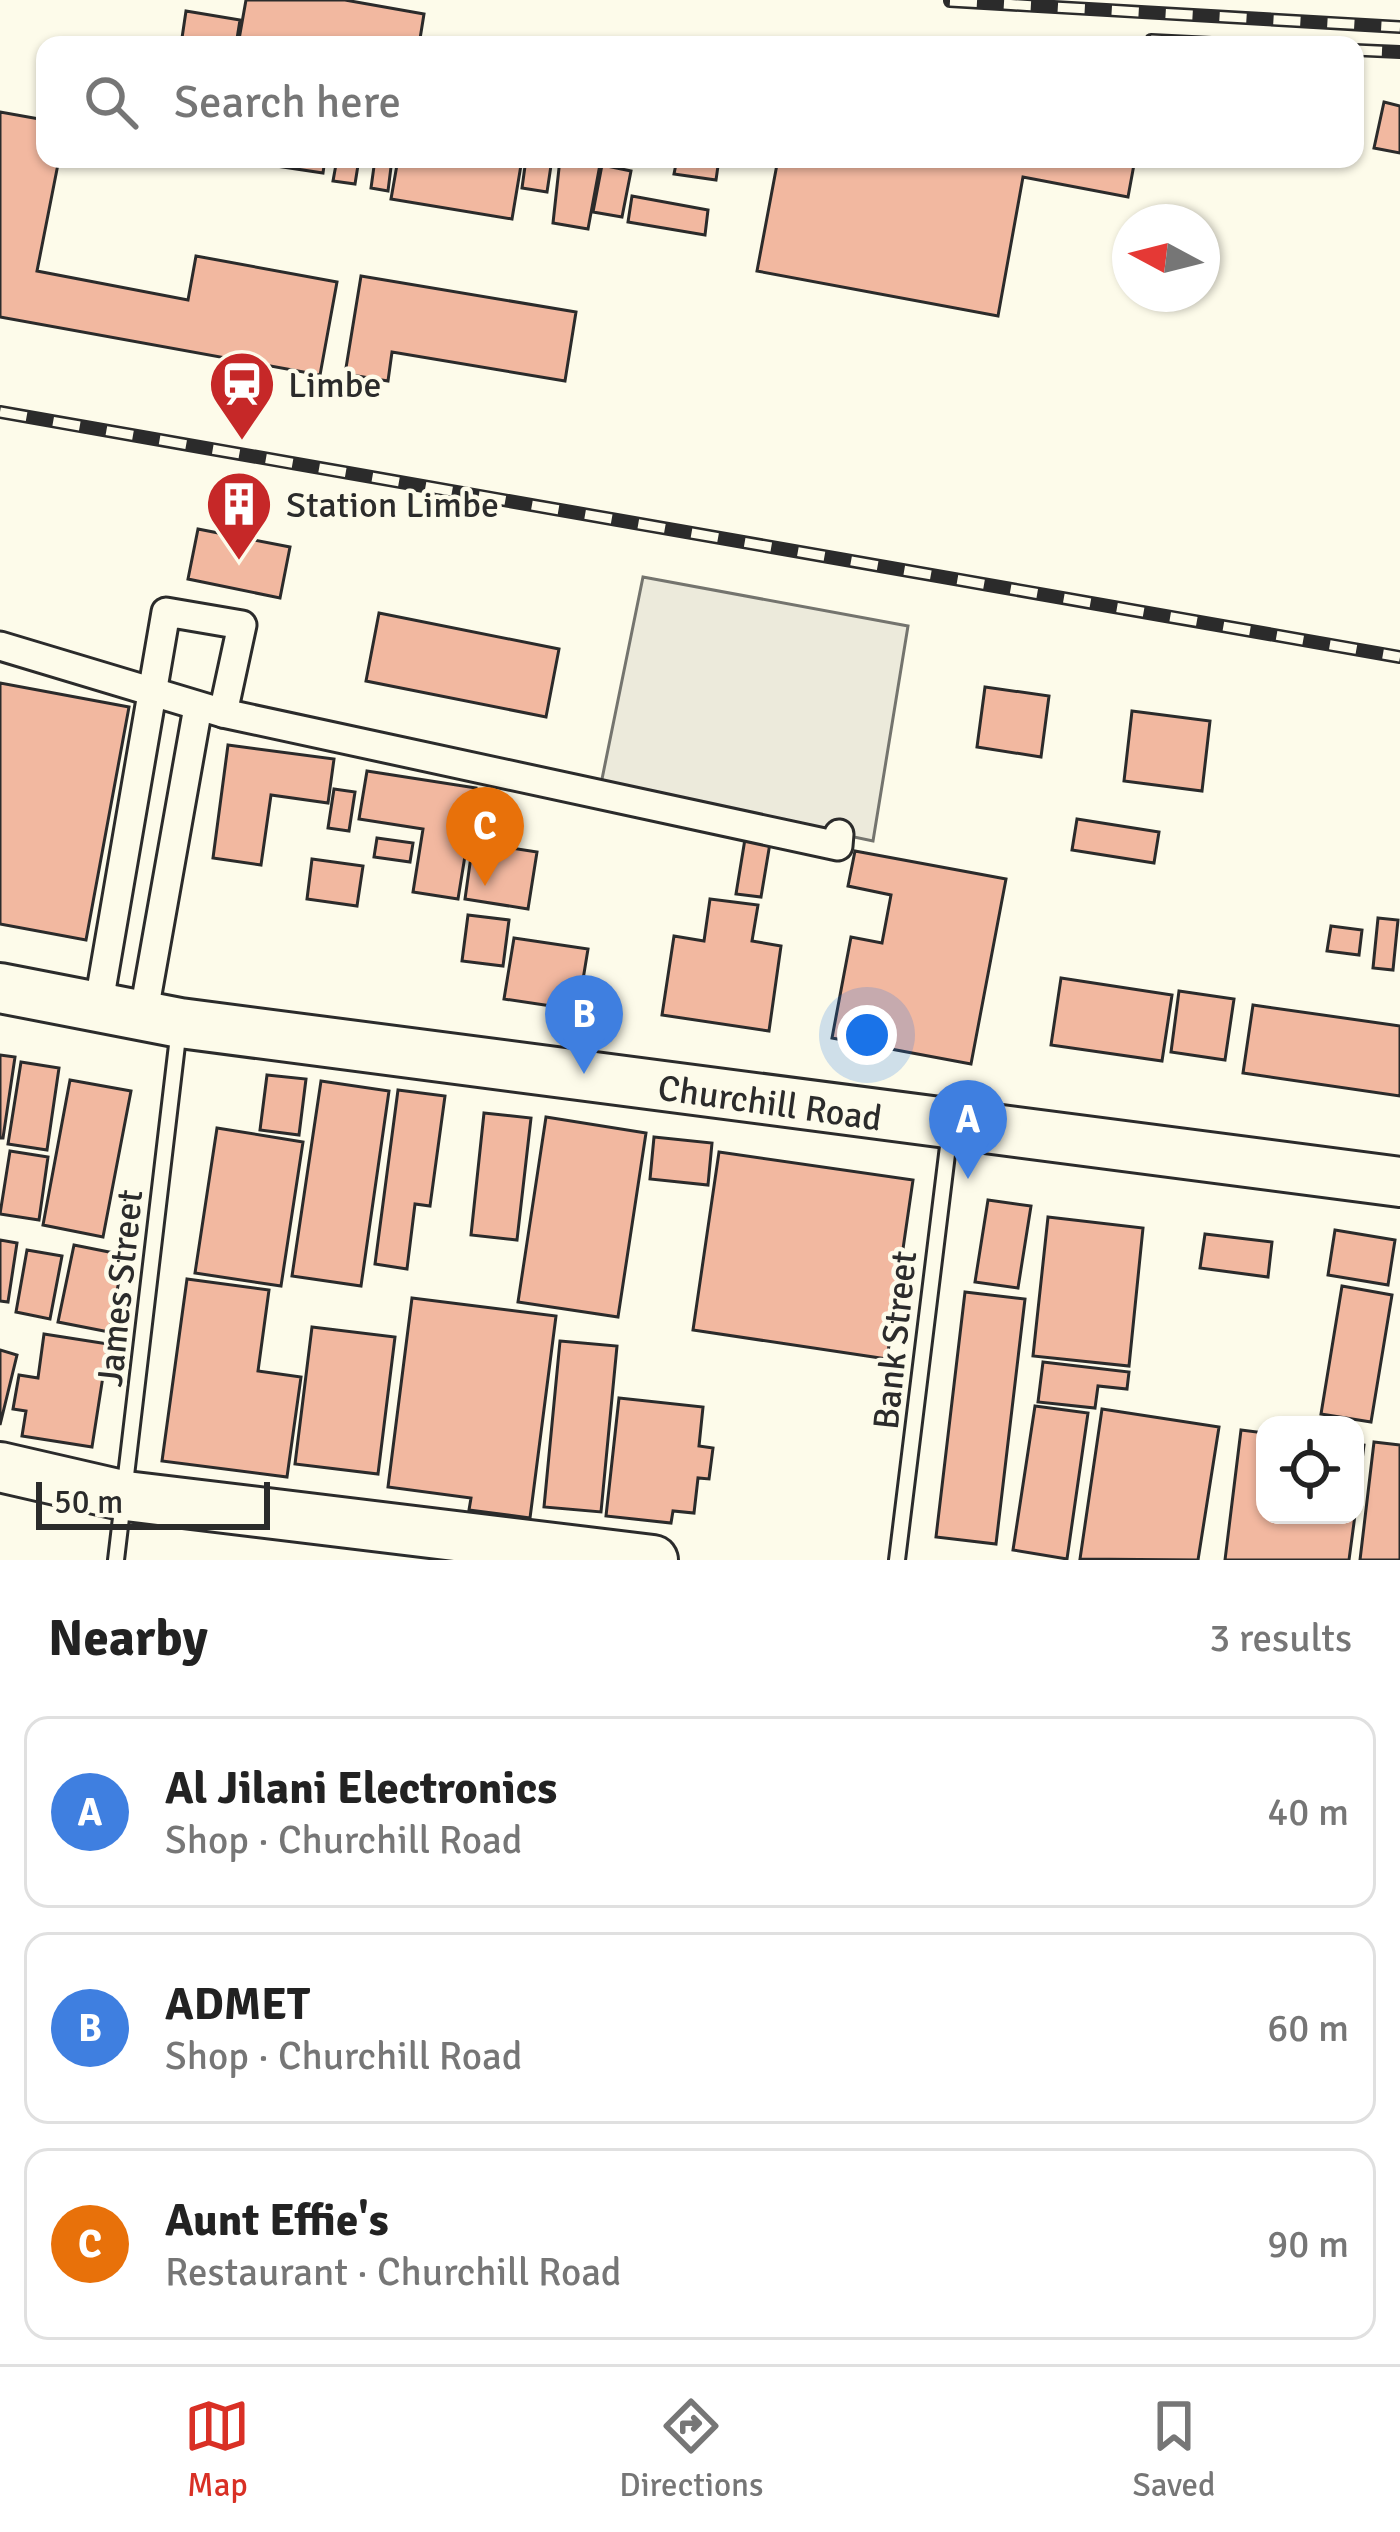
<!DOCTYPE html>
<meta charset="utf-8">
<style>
:root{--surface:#fff;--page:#f2f2f2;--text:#222;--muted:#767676;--line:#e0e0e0;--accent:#d93025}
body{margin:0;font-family:Signika,sans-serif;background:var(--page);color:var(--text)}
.controls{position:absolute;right:36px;bottom:36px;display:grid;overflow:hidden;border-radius:24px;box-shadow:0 3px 9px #0004}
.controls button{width:108px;height:108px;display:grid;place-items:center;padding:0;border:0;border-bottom:3px solid var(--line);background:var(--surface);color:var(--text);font:60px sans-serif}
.compass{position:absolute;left:1112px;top:204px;width:108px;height:108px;border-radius:50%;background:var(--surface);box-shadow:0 3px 9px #0004;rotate:277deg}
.scale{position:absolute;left:36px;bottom:30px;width:234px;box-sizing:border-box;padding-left:12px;border:6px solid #2b2b2b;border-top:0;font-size:33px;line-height:42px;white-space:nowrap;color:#2b2b2b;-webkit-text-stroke:9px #fdfbea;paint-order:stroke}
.you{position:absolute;left:867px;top:1035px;width:42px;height:42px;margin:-30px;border:9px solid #fff;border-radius:50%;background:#1a73e8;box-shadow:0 0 0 18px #1a73e833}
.badge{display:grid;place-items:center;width:78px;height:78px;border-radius:50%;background:var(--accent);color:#fff;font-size:39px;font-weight:700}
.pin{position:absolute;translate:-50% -99px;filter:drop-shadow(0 3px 6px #0008)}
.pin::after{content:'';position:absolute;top:63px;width:42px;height:36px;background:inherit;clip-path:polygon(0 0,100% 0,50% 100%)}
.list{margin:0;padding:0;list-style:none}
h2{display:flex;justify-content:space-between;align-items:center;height:156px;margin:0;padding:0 48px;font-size:51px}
h2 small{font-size:39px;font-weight:400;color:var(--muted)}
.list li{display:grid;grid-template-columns:78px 1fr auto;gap:36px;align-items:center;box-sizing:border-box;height:192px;margin:0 24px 24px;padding:0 24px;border:3px solid var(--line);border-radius:24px}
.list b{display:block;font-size:45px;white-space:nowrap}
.list p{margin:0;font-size:39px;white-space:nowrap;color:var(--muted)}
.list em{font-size:39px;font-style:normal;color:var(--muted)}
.icon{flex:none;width:66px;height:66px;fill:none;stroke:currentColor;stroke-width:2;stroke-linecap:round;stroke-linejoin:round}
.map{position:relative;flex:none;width:1400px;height:1560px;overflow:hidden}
.search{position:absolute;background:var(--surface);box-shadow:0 3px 9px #0004;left:36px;right:36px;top:36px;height:132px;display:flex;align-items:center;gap:30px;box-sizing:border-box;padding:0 42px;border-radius:24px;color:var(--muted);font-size:45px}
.sheet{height:804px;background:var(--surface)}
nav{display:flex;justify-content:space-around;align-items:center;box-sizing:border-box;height:168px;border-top:3px solid var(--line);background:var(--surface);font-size:33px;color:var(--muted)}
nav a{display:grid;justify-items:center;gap:6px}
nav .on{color:var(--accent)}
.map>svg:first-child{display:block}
.parking{fill:#eceadb;stroke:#74746e;stroke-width:3}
.building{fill:#f2b8a0;stroke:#2b2b2b;stroke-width:3}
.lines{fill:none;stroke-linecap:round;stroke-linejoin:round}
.service-casing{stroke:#2b2b2b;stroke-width:20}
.minor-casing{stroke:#2b2b2b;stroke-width:33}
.trunk-casing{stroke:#2b2b2b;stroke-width:54}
.service{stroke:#fdfbea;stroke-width:14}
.minor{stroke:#fdfbea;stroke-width:27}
.trunk{stroke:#fdfbea;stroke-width:48}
.rail-casing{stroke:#2b2b2b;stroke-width:14}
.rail{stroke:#fdfbea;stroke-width:9;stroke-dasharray:27;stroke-linecap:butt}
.labels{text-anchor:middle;stroke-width:9;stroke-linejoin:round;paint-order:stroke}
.poi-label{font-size:36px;fill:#2b2b2b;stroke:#fdfbea;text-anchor:start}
.street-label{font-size:36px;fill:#2b2b2b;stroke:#fdfbea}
</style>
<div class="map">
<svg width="1400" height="1560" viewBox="0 0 1400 1560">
<rect width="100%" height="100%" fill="#fdfbea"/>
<polygon class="parking" points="643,577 908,626 873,841 601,784"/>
<g class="building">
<polygon points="246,0 345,0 424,14 419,45 238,45"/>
<polygon points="186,11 240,20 236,45 182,38"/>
<polygon points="1384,102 1400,106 1400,153 1374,148"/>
<polygon points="0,112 45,120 45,159 59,159 37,271 188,300 196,256 337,282 320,375 0,317"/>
<polygon points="230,159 325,159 323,173"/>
<polygon points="337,159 359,159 355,184 333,181"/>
<polygon points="375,159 392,159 388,191 371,188"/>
<polygon points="398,159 522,159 512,219 391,199"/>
<polygon points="526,159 552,159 547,192 522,188"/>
<polygon points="560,159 601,159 588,229 553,223"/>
<polygon points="677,159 719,159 716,180 674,174"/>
<polygon points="778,159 1135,159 1128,197 1023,177 998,316 757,271"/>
<polygon points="602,165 631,171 622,217 593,212"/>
<polygon points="632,196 708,210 705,235 628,222"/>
<polygon points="361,276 576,312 565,381 392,352 388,381 345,374"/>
<polygon points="198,529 290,547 280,598 188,579"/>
<polygon points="379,613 559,649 546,717 366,681"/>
<polygon points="0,683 129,707 86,940 0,924"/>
<polygon points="985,687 1049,696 1041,757 977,747"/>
<polygon points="1132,711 1210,721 1202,791 1124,781"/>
<polygon points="228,745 334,759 328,803 271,795 261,865 213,858"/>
<polygon points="367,771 476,788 458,899 413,892 423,829 359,819"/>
<polygon points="334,789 355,792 349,831 328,828"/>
<polygon points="1077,819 1159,832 1154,863 1072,850"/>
<polygon points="377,838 413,843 410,862 374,857"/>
<polygon points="745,839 770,843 761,897 736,894"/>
<polygon points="473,842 537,852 528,909 465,899"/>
<polygon points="855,851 1006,879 971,1064 832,1038 851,937 882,943 891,895 848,886"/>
<polygon points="312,859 363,866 357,906 307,899"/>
<polygon points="710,899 758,905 752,941 781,946 769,1031 662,1015 674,936 704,941"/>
<polygon points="468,915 509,920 503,966 462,961"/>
<polygon points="1378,918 1398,920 1393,970 1373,968"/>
<polygon points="1331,926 1362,930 1359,955 1327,951"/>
<polygon points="514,938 588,949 578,1010 504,999"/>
<polygon points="1061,978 1172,995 1162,1061 1051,1045"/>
<polygon points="1179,991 1234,999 1225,1060 1171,1052"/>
<polygon points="1253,1005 1400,1026 1400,1096 1243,1073"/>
<polygon points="0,1055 15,1057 3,1138 0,1138"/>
<polygon points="21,1062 59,1068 47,1150 8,1144"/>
<polygon points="267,1075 306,1079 299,1135 260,1130"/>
<polygon points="70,1080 131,1091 103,1237 43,1225"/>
<polygon points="321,1081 389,1091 361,1286 292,1276"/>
<polygon points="398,1090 445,1096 430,1206 415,1204 407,1269 375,1264"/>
<polygon points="484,1113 531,1118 517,1240 471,1235"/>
<polygon points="546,1117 646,1133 618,1317 518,1302"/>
<polygon points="217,1128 303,1142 281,1286 195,1273"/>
<polygon points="654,1137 712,1143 708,1185 650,1179"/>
<polygon points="10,1151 48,1157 39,1220 0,1214"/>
<polygon points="719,1152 913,1180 887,1359 693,1330"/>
<polygon points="988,1200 1031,1206 1018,1288 975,1282"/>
<polygon points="1048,1217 1143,1228 1129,1366 1033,1356"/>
<polygon points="1335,1230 1395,1240 1388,1285 1328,1275"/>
<polygon points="1205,1234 1272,1242 1268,1277 1200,1268"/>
<polygon points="0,1240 17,1243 8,1302 0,1301"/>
<polygon points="74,1245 124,1255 109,1332 58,1322"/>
<polygon points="27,1250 62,1256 50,1319 16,1312"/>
<polygon points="187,1279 269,1290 258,1371 301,1377 287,1477 162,1461"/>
<polygon points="1342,1286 1392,1295 1371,1422 1321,1414"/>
<polygon points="965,1292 1025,1299 996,1544 936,1537"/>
<polygon points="412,1298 556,1316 530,1518 469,1510 471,1498 388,1487"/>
<polygon points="312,1327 395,1337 378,1474 295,1464"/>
<polygon points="44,1334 108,1344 92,1447 22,1436 26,1411 13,1409 19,1375 38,1378"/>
<polygon points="560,1341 617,1346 601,1512 544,1507"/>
<polygon points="0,1350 17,1355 0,1425"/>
<polygon points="1043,1362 1129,1372 1127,1389 1098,1386 1095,1408 1038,1402"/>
<polygon points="619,1398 703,1407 699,1446 713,1448 709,1479 698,1478 694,1513 673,1511 671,1523 606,1516"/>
<polygon points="1035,1406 1088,1413 1067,1559 1013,1550"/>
<polygon points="1102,1409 1219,1427 1198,1560 1080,1559"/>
<polygon points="1241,1430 1265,1433 1265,1515 1355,1515 1349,1560 1225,1560"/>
<polygon points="1374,1442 1400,1445 1400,1560 1360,1560"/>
<polygon points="1355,1444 1364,1445 1355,1514"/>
</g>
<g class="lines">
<g class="service-casing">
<g id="service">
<polyline points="116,1560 179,1028"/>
<polyline points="897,1560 950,1130"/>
</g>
</g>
<g class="minor-casing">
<g id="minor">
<polyline points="0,646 223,713 838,846 839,834"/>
<polyline points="98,1008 166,612 242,625 223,713"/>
<polyline points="143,1017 198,707"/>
</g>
</g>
<g class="trunk-casing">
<g id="trunk">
<polyline points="0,988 180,1023 1400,1182"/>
<polyline points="0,1467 126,1496 653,1560"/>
</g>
</g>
<use href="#service" class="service"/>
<use href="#minor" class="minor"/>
<use href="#trunk" class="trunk"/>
<g class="rail-casing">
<g id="rail">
<polyline points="950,1 1400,27"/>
<polyline points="1151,40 1252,45"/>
<polyline points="1355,50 1400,52"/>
<polyline points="0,412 1400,657"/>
</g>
</g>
<use href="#rail" class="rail"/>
</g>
<defs>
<g id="station-pin" transform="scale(3.45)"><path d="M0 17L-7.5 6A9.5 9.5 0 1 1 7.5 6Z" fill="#c62828" stroke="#fdfbea"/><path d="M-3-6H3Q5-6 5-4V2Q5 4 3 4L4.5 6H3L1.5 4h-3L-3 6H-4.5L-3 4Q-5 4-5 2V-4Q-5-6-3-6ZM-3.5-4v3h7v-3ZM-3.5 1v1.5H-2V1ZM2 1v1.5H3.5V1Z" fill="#fff"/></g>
<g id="building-pin" transform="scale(3.45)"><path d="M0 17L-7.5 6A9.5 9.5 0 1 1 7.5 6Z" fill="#c62828" stroke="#fdfbea"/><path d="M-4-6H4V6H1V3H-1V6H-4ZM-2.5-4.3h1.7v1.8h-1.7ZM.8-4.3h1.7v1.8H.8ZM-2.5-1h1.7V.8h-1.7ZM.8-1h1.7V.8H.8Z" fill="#fff"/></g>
</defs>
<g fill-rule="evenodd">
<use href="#station-pin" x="242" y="384"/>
<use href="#building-pin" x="239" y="504"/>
</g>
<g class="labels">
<g class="poi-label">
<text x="288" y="397">Limbe</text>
<text x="286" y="517">Station Limbe</text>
</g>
<g class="street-label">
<text transform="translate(770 1102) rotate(8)" y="13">Churchill Road</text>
<text transform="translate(119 1288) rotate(-84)" y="13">James Street</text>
<text transform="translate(894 1340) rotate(-84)" y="13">Bank Street</text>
</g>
</g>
</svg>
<div class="controls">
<button><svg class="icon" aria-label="locate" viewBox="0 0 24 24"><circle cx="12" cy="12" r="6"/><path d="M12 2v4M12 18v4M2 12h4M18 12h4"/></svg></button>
</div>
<svg class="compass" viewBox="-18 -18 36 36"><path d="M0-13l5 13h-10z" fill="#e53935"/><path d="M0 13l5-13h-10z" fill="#767676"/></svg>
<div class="scale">50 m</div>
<div class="you"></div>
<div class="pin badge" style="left:968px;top:1179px;background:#3f7fe0">A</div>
<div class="pin badge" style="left:584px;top:1074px;background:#3f7fe0">B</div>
<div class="pin badge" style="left:485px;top:886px;background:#e8710a">C</div>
<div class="search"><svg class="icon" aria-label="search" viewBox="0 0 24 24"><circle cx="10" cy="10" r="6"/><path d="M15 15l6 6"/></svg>Search here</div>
</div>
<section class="sheet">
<h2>Nearby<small>3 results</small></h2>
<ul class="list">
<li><span class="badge" style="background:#3f7fe0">A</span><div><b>Al Jilani Electronics</b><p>Shop · Churchill Road</p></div><em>40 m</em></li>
<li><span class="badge" style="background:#3f7fe0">B</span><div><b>ADMET</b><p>Shop · Churchill Road</p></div><em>60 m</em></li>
<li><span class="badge" style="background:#e8710a">C</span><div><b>Aunt Effie's</b><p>Restaurant · Churchill Road</p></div><em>90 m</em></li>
</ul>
</section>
<nav>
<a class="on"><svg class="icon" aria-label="map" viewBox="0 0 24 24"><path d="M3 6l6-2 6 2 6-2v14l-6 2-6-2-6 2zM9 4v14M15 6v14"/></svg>Map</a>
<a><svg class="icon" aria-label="directions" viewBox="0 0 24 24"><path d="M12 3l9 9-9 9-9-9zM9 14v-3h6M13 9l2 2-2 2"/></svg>Directions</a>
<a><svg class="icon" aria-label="saved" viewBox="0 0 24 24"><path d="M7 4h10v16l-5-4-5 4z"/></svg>Saved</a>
</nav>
